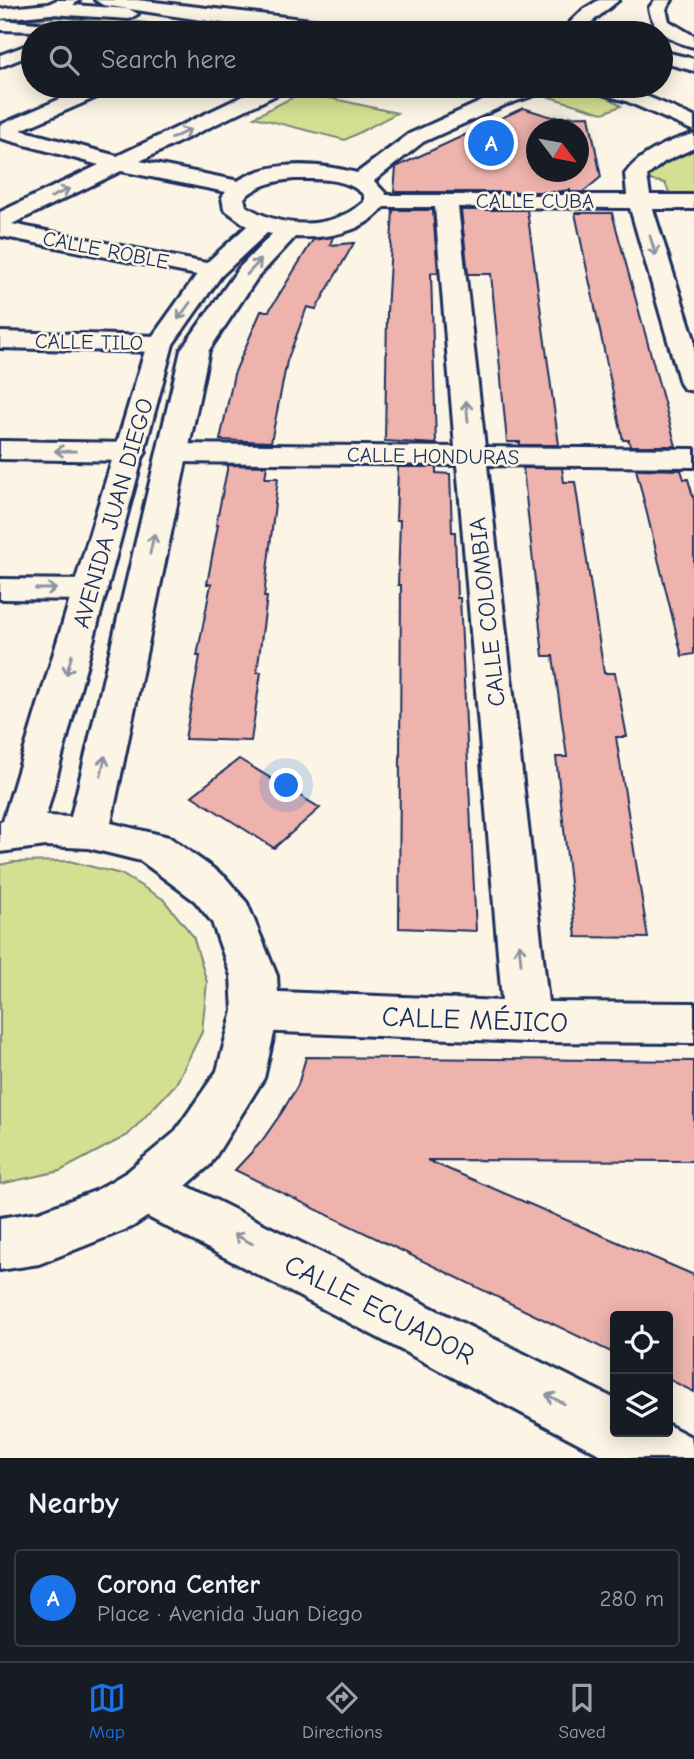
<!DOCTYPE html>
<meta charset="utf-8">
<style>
:root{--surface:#171b24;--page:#242831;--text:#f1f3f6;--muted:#9ea1a6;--line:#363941;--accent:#1a73e8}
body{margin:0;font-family:"Comic Neue",sans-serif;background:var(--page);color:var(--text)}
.controls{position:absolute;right:21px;bottom:21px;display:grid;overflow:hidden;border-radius:7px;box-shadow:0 4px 18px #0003}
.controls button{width:63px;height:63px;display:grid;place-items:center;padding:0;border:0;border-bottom:2px solid var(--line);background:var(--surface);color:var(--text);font:35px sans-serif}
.compass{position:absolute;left:526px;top:119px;width:63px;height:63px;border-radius:50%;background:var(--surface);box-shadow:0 4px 18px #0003;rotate:122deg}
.you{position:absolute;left:287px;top:786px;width:24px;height:24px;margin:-18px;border:5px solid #fff;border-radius:50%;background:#1a73e8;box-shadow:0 0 0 10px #1a73e833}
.badge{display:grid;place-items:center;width:46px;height:46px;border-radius:50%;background:var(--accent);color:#fff;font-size:23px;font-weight:700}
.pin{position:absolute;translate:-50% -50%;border:4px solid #fff;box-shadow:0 2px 7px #0006}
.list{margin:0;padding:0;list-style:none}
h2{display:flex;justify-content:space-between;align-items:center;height:91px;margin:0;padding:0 28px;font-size:30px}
h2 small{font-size:23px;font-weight:400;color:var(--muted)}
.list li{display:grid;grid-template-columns:46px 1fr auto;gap:21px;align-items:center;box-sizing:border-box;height:98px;margin:0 14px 14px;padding:0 14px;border:2px solid var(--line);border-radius:7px}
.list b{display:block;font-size:26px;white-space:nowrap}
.list p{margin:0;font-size:23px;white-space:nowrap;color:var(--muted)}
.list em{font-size:23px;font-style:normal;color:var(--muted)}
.icon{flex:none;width:38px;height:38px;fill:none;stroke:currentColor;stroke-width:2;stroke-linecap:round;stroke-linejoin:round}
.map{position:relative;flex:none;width:694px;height:1458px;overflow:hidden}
.search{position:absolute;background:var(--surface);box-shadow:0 4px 18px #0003;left:21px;right:21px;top:21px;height:77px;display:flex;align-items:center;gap:18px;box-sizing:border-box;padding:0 24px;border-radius:38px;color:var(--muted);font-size:26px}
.sheet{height:203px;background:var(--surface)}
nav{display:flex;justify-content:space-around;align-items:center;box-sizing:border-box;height:98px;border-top:2px solid var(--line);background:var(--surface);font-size:19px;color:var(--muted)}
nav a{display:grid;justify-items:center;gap:4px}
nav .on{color:var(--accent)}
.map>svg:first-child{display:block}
.green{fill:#d4df92;stroke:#788778;stroke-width:2}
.building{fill:#eeb3ad;stroke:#1b2f5e;stroke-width:2;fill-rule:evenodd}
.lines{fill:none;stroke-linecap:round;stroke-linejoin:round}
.street-casing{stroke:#1b2f5e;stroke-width:6}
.secondary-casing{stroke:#1b2f5e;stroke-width:6}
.highway-casing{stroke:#1b2f5e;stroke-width:6}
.street{fill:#fcf5e5;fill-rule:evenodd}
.secondary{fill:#fcf5e5;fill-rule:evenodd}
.highway{fill:#fcf5e5;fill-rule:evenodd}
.oneway{stroke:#8c92a2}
.labels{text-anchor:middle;stroke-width:5;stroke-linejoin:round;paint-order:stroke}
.far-street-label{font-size:21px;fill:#1b2f5e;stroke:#fcf5e5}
.street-label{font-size:24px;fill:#1b2f5e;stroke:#fcf5e5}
.near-street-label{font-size:28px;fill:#1b2f5e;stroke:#fcf5e5}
</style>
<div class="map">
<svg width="694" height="1458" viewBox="0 0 694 1458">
<rect width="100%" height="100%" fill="#fcf5e5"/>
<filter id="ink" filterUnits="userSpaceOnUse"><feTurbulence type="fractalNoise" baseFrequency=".0143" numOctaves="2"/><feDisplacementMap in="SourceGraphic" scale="14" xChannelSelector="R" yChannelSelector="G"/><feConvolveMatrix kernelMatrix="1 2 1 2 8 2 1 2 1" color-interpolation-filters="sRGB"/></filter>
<g filter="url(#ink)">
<g class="green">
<polygon points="67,14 237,33 185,33 58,17 25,20 35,15"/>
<polygon points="303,92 397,113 345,140 254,117"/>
<polygon points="566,92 604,94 621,106 603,113 546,96"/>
<polygon points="694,148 694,194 670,194 665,183 648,180 650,173 664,161"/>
<polygon points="69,861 121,874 163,899 193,936 207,982 202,1032 176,1084 128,1135 60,1171 0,1184 0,865 13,862"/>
</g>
<g class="building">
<path d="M523,108L552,117L589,116L601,177L583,192H570V190L555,192H394L396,167ZM536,130H578V172H536Z"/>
<polygon points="393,210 433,210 438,273 431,273 436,444 385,441 387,312"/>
<polygon points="461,210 527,210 559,445 520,445 520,442 507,442 491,274 468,274"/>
<polygon points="575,213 612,213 676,446 630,446 629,440 623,440"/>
<polygon points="333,237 330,245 354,243 316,309 307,307 287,361 271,442 220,440 234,374 261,311 269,311 313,240"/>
<polygon points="228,465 267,466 265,478 278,478 264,597 267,597 257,672 261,672 251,741 185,739 200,656 197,656 211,584 207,584 218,525 216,525"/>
<polygon points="398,467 436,467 436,473 450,474 452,532 455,532 457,598 460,598 476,931 399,928 401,585 398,585 400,520 396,520"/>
<polygon points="523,468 562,468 564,482 575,482 604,673 615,673 627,737 616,737 648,938 576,937 556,757 567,757 553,656 543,656"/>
<polygon points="636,469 681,470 684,479 688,479 694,500 694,654 682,656"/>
<polygon points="239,759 320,808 274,848 192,796"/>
<polygon points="306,1057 694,1061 694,1161 427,1160 694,1275 694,1392 668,1379 668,1316 615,1316 615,1354 235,1170 261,1142 282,1112 298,1085"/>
</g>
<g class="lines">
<g class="street-casing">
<g id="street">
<polygon points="0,20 98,28 107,33 0,30"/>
<polygon points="33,43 33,54 0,67 0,55"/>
<polygon points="90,86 116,86 113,90 21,130 117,156 264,86 289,86 286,90 140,161 249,183 252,188 249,193 241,195 121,171 12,224 221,266 224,271 221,276 212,278 0,236 0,212 99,165 0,138 0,125"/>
<path d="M586,86C628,84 657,101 694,117V131L626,101L589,90Z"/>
<path d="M694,134V148L664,162L647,176L650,195H694V209H653L694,339V391L684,389L680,383L630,208L458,207L485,447L694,449V467L487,465L548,1002L694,1003V1043L527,1042L256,1031L239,1025L233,1011L239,997L256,991L502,1001L457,465L173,462L162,459L158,453L162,447L173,444L455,447L435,207H377L369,205L366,200L369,195H627L625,174C640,153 670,140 694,134Z"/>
<polygon points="0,332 160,336 170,338 173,344 170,350 160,352 0,348"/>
<polygon points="0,441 131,443 142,446 146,452 142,458 131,461 0,459"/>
<polygon points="0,579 91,580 103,583 108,590 103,597 91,600 0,599"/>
<polygon points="145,1165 615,1399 615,1432 668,1432 668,1425 691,1437 694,1458 607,1458 127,1206 119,1189 127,1172"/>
</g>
</g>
<g class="secondary-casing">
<g id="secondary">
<polygon points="57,0 79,0 73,5 129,9 138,14 129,19 51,14 0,19 0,9 48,4"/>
<path d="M95,0H137L382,28L391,33C295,38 197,19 103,5Z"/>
<polygon points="661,51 694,59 694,71 661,62"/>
<path d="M525,86H553L550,90L505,105L423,142L374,181L386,194V204C367,232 327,239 295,237L257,278L209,350L111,823L169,837L225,877L247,903L277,976L279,1011L264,1078L210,1165L163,1206L132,1227L39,1264L0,1270V1218L39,1212L95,1191L127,1172L174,1133L217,1071L233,1011L231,976L212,922L195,901L141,861L88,848L46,846L0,852V822L3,821L147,344L203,266L247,226L224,209L222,197C249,157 316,162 357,173L409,134L491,97ZM294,179C318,179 346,177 364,195V202C330,231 282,229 246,206L244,198C259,184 275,181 294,179ZM267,233L272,234L239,268L181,350L71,817L46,816L173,344L221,276Z"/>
</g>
</g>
<g class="highway-casing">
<g id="highway">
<polygon points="599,0 619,0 578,33 559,33 584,9"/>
<path d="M655,0H672L666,9L669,21L694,36V47C672,42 653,32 649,8Z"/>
</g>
</g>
<use href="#street" class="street"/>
<use href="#secondary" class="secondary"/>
<use href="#highway" class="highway"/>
</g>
<defs><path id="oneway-shaft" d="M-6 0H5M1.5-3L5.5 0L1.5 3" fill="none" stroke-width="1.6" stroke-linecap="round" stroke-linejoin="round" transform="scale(1.75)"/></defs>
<g class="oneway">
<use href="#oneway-shaft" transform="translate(181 134) rotate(-26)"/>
<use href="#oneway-shaft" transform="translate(60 193) rotate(-26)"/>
<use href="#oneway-shaft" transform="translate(653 246) rotate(73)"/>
<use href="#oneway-shaft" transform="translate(254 267) rotate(-47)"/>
<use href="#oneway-shaft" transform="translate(184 311) rotate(126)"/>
<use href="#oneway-shaft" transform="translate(467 411) rotate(-96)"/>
<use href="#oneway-shaft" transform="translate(65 451) rotate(-179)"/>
<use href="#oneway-shaft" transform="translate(152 544) rotate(-78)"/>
<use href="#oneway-shaft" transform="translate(46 589)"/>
<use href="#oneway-shaft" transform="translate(69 665) rotate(106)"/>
<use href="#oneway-shaft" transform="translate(103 766) rotate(-78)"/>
<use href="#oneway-shaft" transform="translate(520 954) rotate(-96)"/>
<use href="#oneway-shaft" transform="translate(243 1239) rotate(-153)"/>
<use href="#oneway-shaft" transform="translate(555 1399) rotate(-153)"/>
</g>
</g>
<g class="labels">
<g class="far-street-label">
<text x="535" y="208">CALLE CUBA</text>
<text transform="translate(106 250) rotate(11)" y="7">CALLE ROBLE</text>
<text transform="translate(89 342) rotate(1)" y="7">CALLE TILO</text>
<text transform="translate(433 456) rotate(1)" y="7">CALLE HONDURAS</text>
</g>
<g class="street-label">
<text transform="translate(113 513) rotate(-74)" y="8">AVENIDA JUAN DIEGO</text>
<text transform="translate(487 612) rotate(-96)" y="8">CALLE COLOMBIA</text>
</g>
<g class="near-street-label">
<text transform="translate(475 1019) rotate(2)" y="10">CALLE MÉJICO</text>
<text transform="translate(380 1309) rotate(27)" y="10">CALLE ECUADOR</text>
</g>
</g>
</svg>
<div class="controls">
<button><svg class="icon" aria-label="locate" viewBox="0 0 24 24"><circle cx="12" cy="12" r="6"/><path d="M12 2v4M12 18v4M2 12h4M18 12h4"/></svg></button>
<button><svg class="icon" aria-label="layers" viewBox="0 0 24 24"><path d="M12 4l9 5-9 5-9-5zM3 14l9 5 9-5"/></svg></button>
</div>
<svg class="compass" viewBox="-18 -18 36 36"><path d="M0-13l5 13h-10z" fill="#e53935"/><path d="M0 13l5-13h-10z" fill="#9ea1a6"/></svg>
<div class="you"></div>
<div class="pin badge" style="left:491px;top:143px">A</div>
<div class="search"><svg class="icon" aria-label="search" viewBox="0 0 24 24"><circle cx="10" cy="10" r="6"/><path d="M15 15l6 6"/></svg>Search here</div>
</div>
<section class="sheet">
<h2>Nearby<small></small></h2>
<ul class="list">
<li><span class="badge">A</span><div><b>Corona Center</b><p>Place · Avenida Juan Diego</p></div><em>280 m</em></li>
</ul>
</section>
<nav>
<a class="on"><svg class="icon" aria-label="map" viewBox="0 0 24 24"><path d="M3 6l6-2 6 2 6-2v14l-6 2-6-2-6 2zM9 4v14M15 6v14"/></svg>Map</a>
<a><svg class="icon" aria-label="directions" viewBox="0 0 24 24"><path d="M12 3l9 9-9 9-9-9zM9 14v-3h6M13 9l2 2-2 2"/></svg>Directions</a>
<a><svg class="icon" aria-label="saved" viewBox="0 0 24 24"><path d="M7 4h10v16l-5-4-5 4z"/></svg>Saved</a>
</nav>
